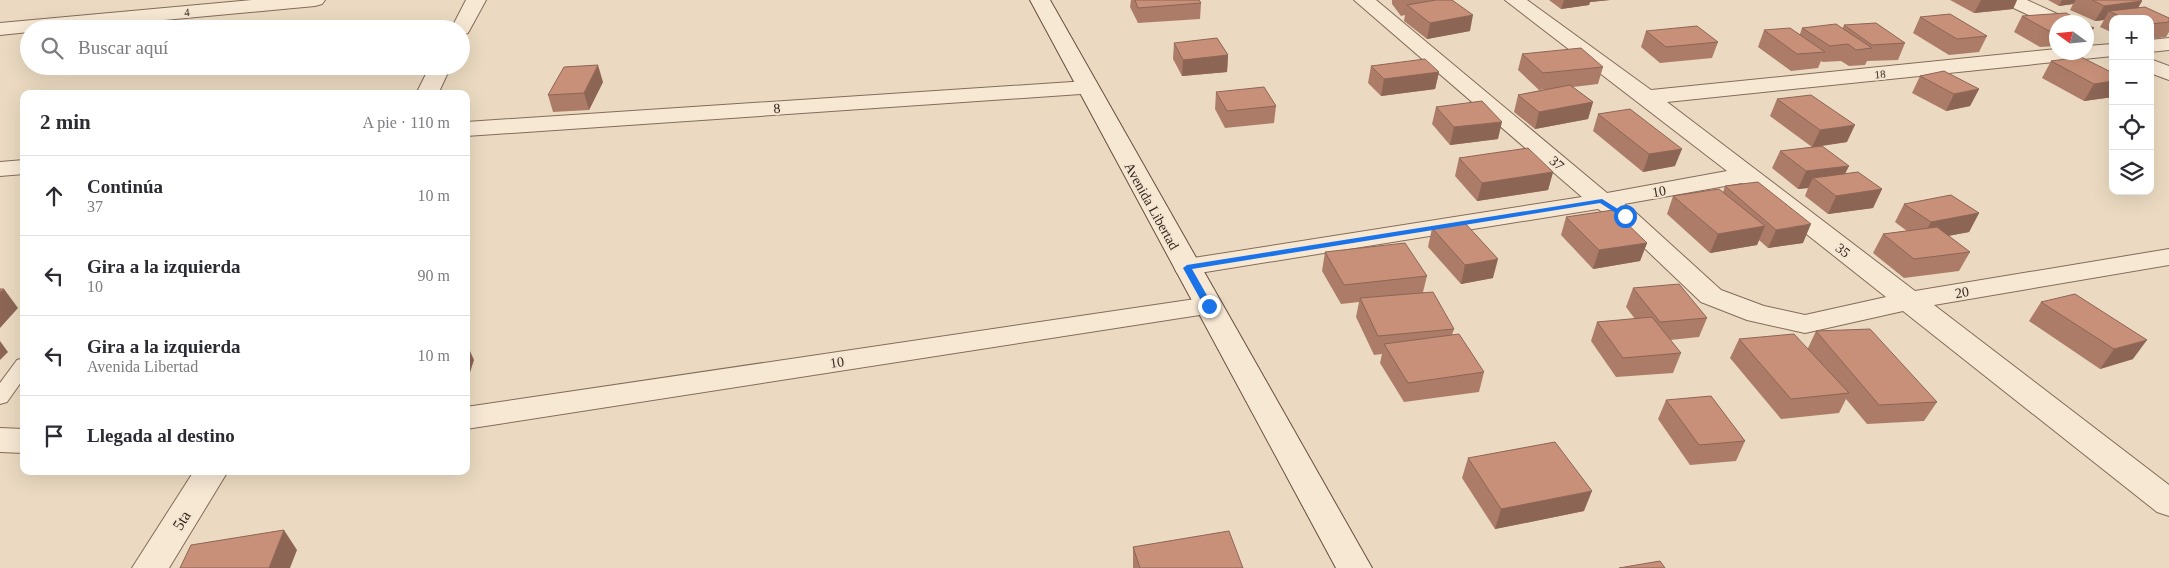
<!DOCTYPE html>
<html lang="es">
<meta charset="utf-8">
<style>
:root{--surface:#fff;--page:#f2f2f3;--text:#2b2b33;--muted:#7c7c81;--line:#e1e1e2}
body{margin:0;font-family:Georgia,serif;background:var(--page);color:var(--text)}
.controls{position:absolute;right:15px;top:15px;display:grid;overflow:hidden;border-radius:10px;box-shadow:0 5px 20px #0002}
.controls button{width:45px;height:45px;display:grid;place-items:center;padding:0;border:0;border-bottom:1px solid var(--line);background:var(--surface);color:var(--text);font:25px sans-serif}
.compass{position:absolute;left:2049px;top:15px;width:45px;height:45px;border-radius:50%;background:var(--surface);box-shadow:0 5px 20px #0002;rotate:285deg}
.stop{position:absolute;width:15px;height:15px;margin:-11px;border:4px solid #1a73e8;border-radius:50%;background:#fff}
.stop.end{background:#1a73e8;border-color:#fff;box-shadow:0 1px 5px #0008}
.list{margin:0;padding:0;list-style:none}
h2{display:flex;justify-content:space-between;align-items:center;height:65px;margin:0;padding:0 20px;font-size:21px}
h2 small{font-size:16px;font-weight:400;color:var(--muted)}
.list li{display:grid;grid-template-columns:32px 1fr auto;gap:15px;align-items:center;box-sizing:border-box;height:80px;padding:0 20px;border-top:1px solid var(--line)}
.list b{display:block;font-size:19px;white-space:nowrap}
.list p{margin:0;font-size:16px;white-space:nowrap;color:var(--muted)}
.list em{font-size:16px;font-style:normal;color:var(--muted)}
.icon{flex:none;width:28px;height:28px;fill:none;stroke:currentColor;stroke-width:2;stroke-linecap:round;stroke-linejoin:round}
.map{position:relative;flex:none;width:2169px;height:568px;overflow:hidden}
.search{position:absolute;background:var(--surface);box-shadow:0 5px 20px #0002;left:20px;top:20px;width:450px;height:55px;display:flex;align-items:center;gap:12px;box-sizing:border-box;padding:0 18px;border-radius:28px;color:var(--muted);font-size:19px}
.panel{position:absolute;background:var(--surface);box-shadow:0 5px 20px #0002;left:20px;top:90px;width:450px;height:385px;border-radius:10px}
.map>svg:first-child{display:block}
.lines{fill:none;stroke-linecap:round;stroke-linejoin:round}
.lane-casing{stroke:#846b5a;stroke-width:2}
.street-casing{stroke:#846b5a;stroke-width:2}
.secondary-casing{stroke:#664d3d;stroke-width:2}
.lane{fill:#f7e8d4;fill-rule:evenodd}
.street{fill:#f7e8d4;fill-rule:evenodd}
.secondary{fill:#f7e8d4;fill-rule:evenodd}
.wall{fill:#ac7c68}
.shaded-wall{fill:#8c6555}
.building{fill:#c89079;stroke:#8c6555}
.route{fill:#1a73e8}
.labels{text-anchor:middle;stroke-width:4;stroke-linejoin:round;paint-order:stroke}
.far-street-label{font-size:11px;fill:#34261d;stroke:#f3e5d0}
.street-label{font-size:14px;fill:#34261d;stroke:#f3e5d0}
.near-street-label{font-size:16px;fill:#34261d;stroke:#f3e5d0}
</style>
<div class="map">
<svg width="2169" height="568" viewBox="0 0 2169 568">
<rect width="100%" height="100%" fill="#ebdac1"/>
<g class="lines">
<g class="lane-casing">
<polygon id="lane" points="24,358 24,378 7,402 0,404 0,383 17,360"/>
</g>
<g class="street-casing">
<g id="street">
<polygon points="252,0 325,0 322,4 315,6 67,29 29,29 29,32 0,35 0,23"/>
<polygon points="466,0 486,0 468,33 461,35 461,29 451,29"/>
<path d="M1354,0H1376L1607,193L1727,171L1505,0H1527L1651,90L2056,49V52H2086V46L2113,44V56L1667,102L1915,291L2169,249V265L1934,305L2169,485V516L2157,512L1903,311L1805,333L1747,320L1701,302L1616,221L1598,209L1187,275L1177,273L1174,267L1177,261L1187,259L1582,197ZM1742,183L1886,297L1805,315L1764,306L1721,290L1634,211L1624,204Z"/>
<polygon points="2002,0 2027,0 2066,18 2069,22 2056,22 2056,27 2052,26 2005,4"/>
<polygon points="2169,38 2169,50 2150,52 2150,40"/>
<polygon points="2150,59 2169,66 2169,80 2150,73"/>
<polygon points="430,66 451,66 438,94 416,94"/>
<polygon points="1087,81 1095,83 1098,88 1095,93 466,136 466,122"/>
<polygon points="24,160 24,174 0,176 0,162"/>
<polygon points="1209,297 1219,300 1223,306 1219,312 466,429 466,407"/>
<polygon points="0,428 24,429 24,453 0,452"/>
<polygon points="194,471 228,471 169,568 132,568"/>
</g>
</g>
<g class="secondary-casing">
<polygon id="secondary" points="1030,0 1050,0 1372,568 1336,568"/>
</g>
<use href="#lane" class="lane"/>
<use href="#street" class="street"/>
<use href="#secondary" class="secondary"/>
</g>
<g class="wall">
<polygon points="1131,0 1199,0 1201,3 1200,19 1138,23 1130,7"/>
<polygon points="1392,0 1452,0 1470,31 1427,39 1404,21 1405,15 1401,16 1392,4"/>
<polygon points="1549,0 1610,0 1590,2 1589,5 1561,9"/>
<polygon points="1950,0 2017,0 2013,9 1974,13"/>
<polygon points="2048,0 2140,0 2142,1 2138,8 2169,18 2169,32 2166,37 2150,39 2150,19 2113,19 2113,33 2100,27 2104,20 2095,21 2070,10 2073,4 2059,6"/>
<polygon points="2022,16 2056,22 2056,46 2040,47 2014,32"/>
<polygon points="1920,17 1987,36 1979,52 1949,55 1913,33"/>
<polygon points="2086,24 2094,28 2086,41"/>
<polygon points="1844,25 1905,43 1898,60 1867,61 1865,65 1849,66 1841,61 1823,62 1821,61 1818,68 1791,71 1758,47 1764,30 1800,34 1802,28 1842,29"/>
<polygon points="1646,31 1718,42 1712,58 1660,63 1641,47"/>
<polygon points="1174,43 1228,55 1227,72 1182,76 1173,59"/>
<polygon points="1522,54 1603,67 1598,84 1573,87 1593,102 1588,119 1535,129 1514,112 1518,95 1546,89 1539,90 1518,70"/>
<polygon points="2051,61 2113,73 2113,97 2084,101 2042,78"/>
<polygon points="1371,66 1439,72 1435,89 1381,96 1368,83"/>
<polygon points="1920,76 1979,89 1970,106 1946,111 1912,93"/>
<polygon points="603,82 589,110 553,112 548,95"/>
<polygon points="1216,92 1276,106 1274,123 1225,128 1215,109"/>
<polygon points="1777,99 1847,142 1822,146 1845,173 1882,189 1873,208 1828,214 1805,196 1808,188 1798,189 1772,168 1780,151 1812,147 1770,116"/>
<polygon points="1436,107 1498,139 1450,145 1432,124"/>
<polygon points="1598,114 1675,166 1643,172 1593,131"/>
<polygon points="1459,158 1553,172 1548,190 1477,201 1455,176"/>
<polygon points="1725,186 1803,243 1768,248 1759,240 1757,245 1710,253 1667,214 1673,196 1723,192"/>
<polygon points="1904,204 1979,213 1969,232 1948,236 1970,252 1959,271 1904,278 1873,253 1883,234 1907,231 1895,222"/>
<polygon points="1566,217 1647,243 1640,261 1593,269 1561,235"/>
<polygon points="1432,228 1493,278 1461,284 1428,247"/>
<polygon points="1325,252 1427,276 1423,292 1454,329 1452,335 1484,372 1479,392 1404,402 1380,363 1382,354 1374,355 1356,317 1359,302 1341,304 1322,271"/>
<polygon points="1633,288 1707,318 1699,337 1670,340 1681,353 1673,373 1616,377 1591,341 1597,322 1635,319 1626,307"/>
<polygon points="2041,302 2133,359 2100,369 2029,321"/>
<polygon points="1816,331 1937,402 1924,421 1867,424 1846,399 1839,413 1781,419 1730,358 1739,339 1808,348"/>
<polygon points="1666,400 1745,441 1736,461 1690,465 1658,419"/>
<polygon points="1468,458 1584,511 1495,529 1462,478"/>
<polygon points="1133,547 1243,568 1133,568"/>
</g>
<g class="shaded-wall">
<polygon points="1564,0 1610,0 1590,2 1589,5 1561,9"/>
<polygon points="1981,0 2017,0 2013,9 1974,13"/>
<polygon points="2062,0 2076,0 2073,4 2059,6"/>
<polygon points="2142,1 2133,16 2109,11 2104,20 2095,21 2104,6"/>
<polygon points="1473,15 1470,31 1427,39 1430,23"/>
<polygon points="1228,55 1227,72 1182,76 1183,60"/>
<polygon points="598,65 603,82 589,110 584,93"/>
<polygon points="1439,72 1435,89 1381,96 1384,79"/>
<polygon points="2113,81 2113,97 2084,101 2094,84"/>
<polygon points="1979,89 1970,106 1946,111 1954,94"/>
<polygon points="1593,102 1588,119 1535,129 1539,112"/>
<polygon points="1502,122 1498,139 1450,145 1454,127"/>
<polygon points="1855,125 1847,142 1812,147 1820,130"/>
<polygon points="1682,149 1675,166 1643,172 1649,154"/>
<polygon points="1849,166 1840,184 1813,178 1808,188 1798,189 1806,171"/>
<polygon points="1553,172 1548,190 1477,201 1482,183"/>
<polygon points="1882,189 1873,208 1828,214 1836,196"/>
<polygon points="1979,213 1969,232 1921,241 1931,222"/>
<polygon points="1811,224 1803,243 1768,248 1776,230"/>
<polygon points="1765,226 1757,245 1710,253 1718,234"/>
<polygon points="1647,243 1640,261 1593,269 1599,250"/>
<polygon points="1498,259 1493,278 1461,284 1465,265"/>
<polygon points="4,289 18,308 0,328 0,293"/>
<polygon points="2147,340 2133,359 2100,369 2114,349"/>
<polygon points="0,341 8,352 0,360"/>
<polygon points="466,342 474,360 466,385"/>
<polygon points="1592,491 1584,511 1495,529 1501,509"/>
<polygon points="284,530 297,550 290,568 269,568"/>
</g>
<g class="building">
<polygon points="1135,0 1199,0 1201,3 1138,8"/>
<polygon points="1436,0 1452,0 1473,15 1430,23 1407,5"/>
<polygon points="2092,0 2140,0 2142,1 2104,6"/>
<polygon points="2145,7 2169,18 2169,22 2150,24 2150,19 2126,19 2109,11"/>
<polygon points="2066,13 2083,22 2056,22 2056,31 2049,31 2022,16"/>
<polygon points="1950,14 1987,36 1957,39 1920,17"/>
<polygon points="1876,23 1905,43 1872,45 1844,25"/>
<polygon points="1836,24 1872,48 1856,50 1848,44 1830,46 1802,28"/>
<polygon points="2086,24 2094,28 2086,29"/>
<polygon points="1697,26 1718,42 1666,47 1646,31"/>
<polygon points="1790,28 1825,52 1797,54 1764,30"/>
<polygon points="1217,38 1228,55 1183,60 1174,43"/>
<polygon points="1581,48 1603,67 1543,73 1522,54"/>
<polygon points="2081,57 2113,73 2113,81 2094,84 2051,61"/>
<polygon points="1425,59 1439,72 1384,79 1371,66"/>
<polygon points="598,65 584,93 548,95 564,67"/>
<polygon points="1944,71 1979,89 1954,94 1920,76"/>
<polygon points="1570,85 1593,102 1539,112 1518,95"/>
<polygon points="1264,87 1276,106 1227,111 1216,92"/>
<polygon points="1811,95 1855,125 1820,130 1777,99"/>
<polygon points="1482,101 1502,122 1454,127 1436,107"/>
<polygon points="1630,109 1682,149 1649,154 1598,114"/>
<polygon points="1822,146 1849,166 1806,171 1780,151"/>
<polygon points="1528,148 1553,172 1482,183 1459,158"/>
<polygon points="1858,172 1882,189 1836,196 1813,178"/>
<polygon points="1758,182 1811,224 1776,230 1725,186"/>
<polygon points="1719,189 1765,226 1718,234 1673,196"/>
<polygon points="1951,195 1979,213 1931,222 1904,204"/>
<polygon points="1613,210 1647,243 1599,250 1566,217"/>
<polygon points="1464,222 1498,259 1465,265 1432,228"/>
<polygon points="1937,227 1970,252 1914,259 1883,234"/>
<polygon points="1405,243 1427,276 1344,285 1325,252"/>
<polygon points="1679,284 1707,318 1660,322 1633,288"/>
<polygon points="0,289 4,289 0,293"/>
<polygon points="1433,292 1454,329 1378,336 1360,298"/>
<polygon points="2075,294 2147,340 2114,349 2041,302"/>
<polygon points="1652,317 1681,353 1623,358 1597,322"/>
<polygon points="1870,329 1937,402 1879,405 1816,331"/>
<polygon points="1459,334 1484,372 1408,383 1384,344"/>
<polygon points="1794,334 1849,393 1791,399 1739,339"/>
<polygon points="1711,396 1745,441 1699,445 1666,400"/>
<polygon points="1555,442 1592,491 1501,509 1468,458"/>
<polygon points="284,530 269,568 180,568 191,545"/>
<polygon points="1229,531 1243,568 1140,568 1133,547"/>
<polygon points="1660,561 1665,568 1619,568"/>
</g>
<polygon class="route" points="1602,199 1629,216 1622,217 1600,203 1192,269 1213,306 1209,309 1204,306 1183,268 1187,265"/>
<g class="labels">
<g class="far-street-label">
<text transform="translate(187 12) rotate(-5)" y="4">4</text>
<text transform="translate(1880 74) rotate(-6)" y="4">18</text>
</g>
<g class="street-label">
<text transform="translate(777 108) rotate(-4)" y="5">8</text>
<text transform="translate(1557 163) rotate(40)" y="5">37</text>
<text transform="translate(1659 191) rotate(-10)" y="5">10</text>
<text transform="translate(1152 206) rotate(61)" y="5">Avenida Libertad</text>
<text transform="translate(1843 250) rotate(38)" y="5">35</text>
<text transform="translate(1962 292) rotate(-10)" y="5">20</text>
<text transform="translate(837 362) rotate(-9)" y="5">10</text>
</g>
<g class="near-street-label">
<text transform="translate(181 520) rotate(-58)" y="6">5ta</text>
</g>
</g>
</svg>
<div class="controls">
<button>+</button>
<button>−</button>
<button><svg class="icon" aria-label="locate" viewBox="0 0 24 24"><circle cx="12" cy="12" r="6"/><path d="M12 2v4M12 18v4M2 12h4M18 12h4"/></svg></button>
<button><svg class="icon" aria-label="layers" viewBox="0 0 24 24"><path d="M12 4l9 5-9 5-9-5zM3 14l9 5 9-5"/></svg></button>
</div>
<svg class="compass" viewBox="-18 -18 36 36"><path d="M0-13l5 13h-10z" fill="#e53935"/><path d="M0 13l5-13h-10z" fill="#7c7c81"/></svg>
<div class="stop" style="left:1625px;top:216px"></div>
<div class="stop end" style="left:1209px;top:306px"></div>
<div class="search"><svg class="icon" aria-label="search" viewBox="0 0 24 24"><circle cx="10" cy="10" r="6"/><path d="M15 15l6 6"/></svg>Buscar aquí</div>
<section class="panel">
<h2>2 min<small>A pie · 110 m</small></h2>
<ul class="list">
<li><svg class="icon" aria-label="ahead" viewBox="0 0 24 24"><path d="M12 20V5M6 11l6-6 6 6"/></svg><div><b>Continúa</b><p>37</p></div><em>10 m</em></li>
<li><svg class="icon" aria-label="left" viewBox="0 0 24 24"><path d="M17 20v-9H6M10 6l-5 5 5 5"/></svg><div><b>Gira a la izquierda</b><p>10</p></div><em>90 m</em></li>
<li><svg class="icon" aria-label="left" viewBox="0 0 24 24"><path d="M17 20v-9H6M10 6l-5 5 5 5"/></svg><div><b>Gira a la izquierda</b><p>Avenida Libertad</p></div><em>10 m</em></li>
<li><svg class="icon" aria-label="arrive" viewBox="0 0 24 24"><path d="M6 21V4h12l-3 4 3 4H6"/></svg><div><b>Llegada al destino</b></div></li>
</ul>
</section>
</div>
